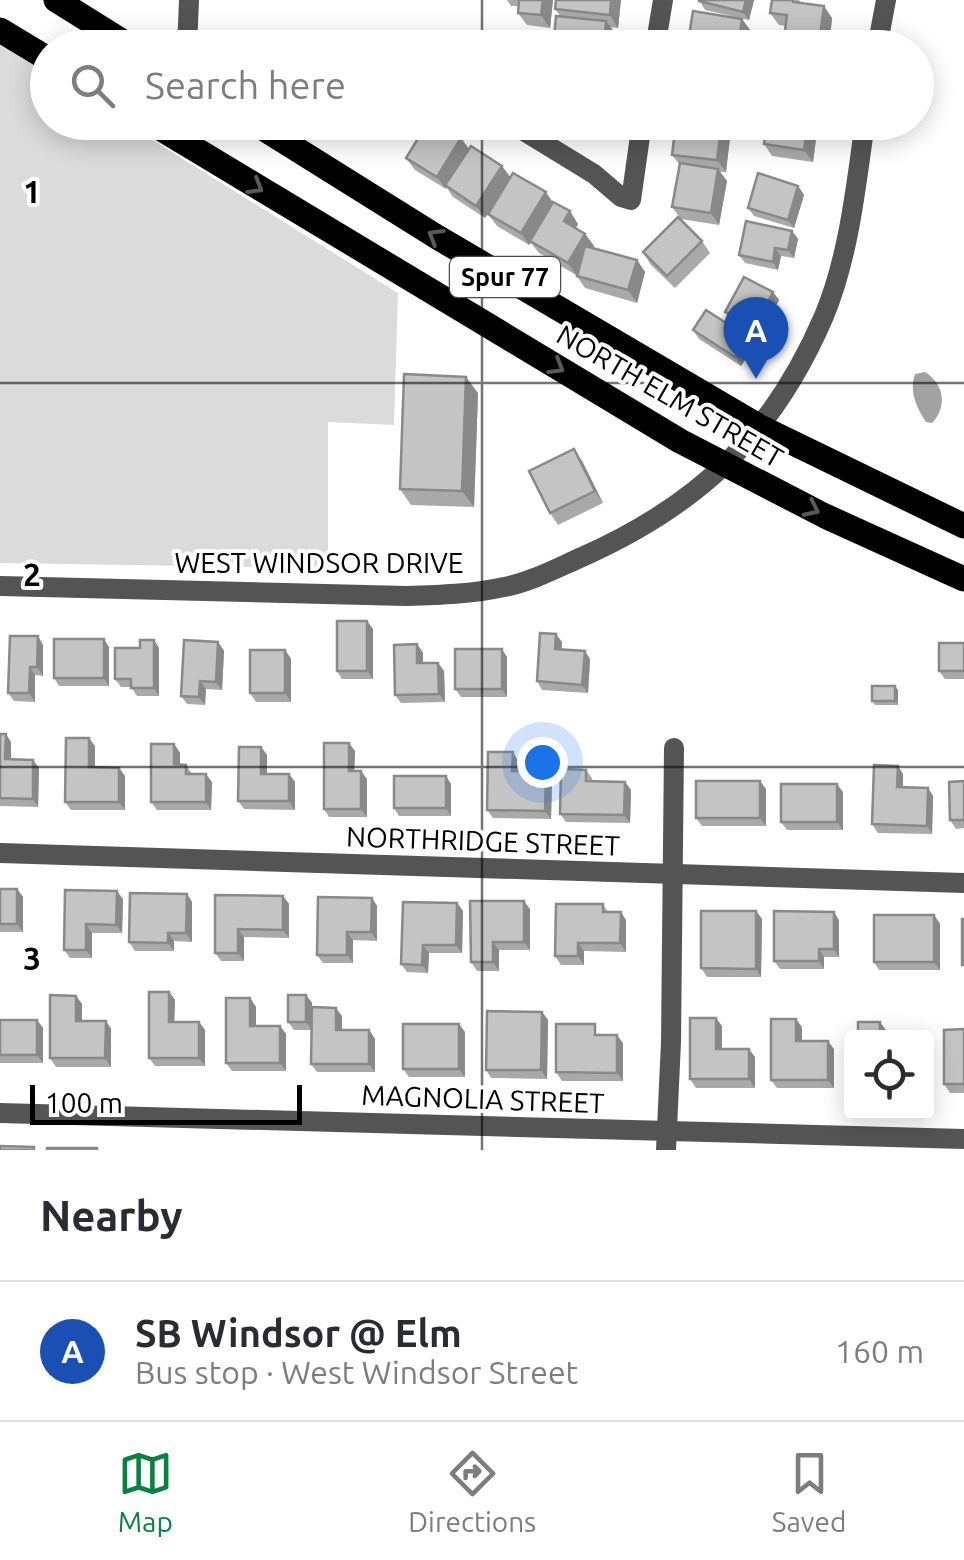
<!DOCTYPE html>
<meta charset="utf-8">
<style>
:root{--surface:#fff;--page:#f7f7f7;--text:#2b2b33;--muted:#7c7c81;--line:#e1e1e2;--accent:#0b8043}
body{margin:0;font-family:Ubuntu,sans-serif;background:var(--page);color:var(--text)}
.controls{position:absolute;right:30px;bottom:30px;display:grid;overflow:hidden;border-radius:10px;box-shadow:0 5px 25px #0003}
.controls button{width:90px;height:90px;display:grid;place-items:center;padding:0;border:0;border-bottom:2px solid var(--line);background:var(--surface);color:var(--text);font:50px sans-serif}
.scale{position:absolute;left:30px;bottom:25px;width:272px;box-sizing:border-box;padding-left:10px;border:5px solid #000;border-top:0;font-size:28px;line-height:35px;white-space:nowrap;color:#000;-webkit-text-stroke:8px #fff;paint-order:stroke}
.you{position:absolute;left:542px;top:762px;width:35px;height:35px;margin:-25px;border:8px solid #fff;border-radius:50%;background:#1a73e8;box-shadow:0 0 0 15px #1a73e833}
.badge{display:grid;place-items:center;width:65px;height:65px;border-radius:50%;background:var(--accent);color:#fff;font-size:32px;font-weight:700}
.pin{position:absolute;translate:-50% -82px;filter:drop-shadow(0 2px 5px #0008)}
.pin::after{content:'';position:absolute;top:52px;width:35px;height:30px;background:inherit;clip-path:polygon(0 0,100% 0,50% 100%)}
.list{margin:0;padding:0;list-style:none}
h2{display:flex;justify-content:space-between;align-items:center;height:130px;margin:0;padding:0 40px;font-size:42px}
h2 small{font-size:32px;font-weight:400;color:var(--muted)}
.list li{display:grid;grid-template-columns:65px 1fr auto;gap:30px;align-items:center;box-sizing:border-box;height:140px;padding:0 40px;border-top:2px solid var(--line)}
.list b{display:block;font-size:38px;white-space:nowrap}
.list p{margin:0;font-size:32px;white-space:nowrap;color:var(--muted)}
.list em{font-size:32px;font-style:normal;color:var(--muted)}
.icon{flex:none;width:55px;height:55px;fill:none;stroke:currentColor;stroke-width:2;stroke-linecap:round;stroke-linejoin:round}
.map{position:relative;flex:none;width:964px;height:1150px;overflow:hidden}
.search{position:absolute;background:var(--surface);box-shadow:0 5px 25px #0003;left:30px;right:30px;top:30px;height:110px;display:flex;align-items:center;gap:25px;box-sizing:border-box;padding:0 35px;border-radius:55px;color:var(--muted);font-size:38px}
.sheet{height:270px;background:var(--surface)}
nav{display:flex;justify-content:space-around;align-items:center;box-sizing:border-box;height:140px;border-top:2px solid var(--line);background:var(--surface);font-size:28px;color:var(--muted)}
nav a{display:grid;justify-items:center;gap:5px}
nav .on{color:var(--accent)}
.map>svg:first-child{display:block}
.green{fill:#dbdbdb}
.water{fill:#a2a2a2}
.lines{fill:none;stroke-linecap:round;stroke-linejoin:round}
.minor{stroke:#545454;stroke-width:20}
.tertiary{stroke:#545454;stroke-width:20}
.primary{stroke:#000;stroke-width:25}
.wall{fill:#a9a9a9}
.shaded-wall{fill:#898989}
.building{fill:#c4c4c4;stroke:#898989;stroke-width:2.5}
.oneway{stroke:#595959}
.grid{fill:none;stroke:#000;stroke-width:2.5;stroke-opacity:0.55}
.labels{text-anchor:middle;stroke-width:8;stroke-linejoin:round;paint-order:stroke}
.shield{fill:#fff;stroke:#4c4c4c;stroke-width:2.5}
.shield-label{font-size:25px;font-weight:bold;fill:#000}
.street-label{font-size:28px;fill:#000;stroke:#fff}
.grid-label{font-size:32px;text-anchor:middle;font-weight:bold;fill:#000;stroke:#fff;stroke-width:8;stroke-linejoin:round;paint-order:stroke}
</style>
<div class="map">
<svg width="964" height="1150" viewBox="0 0 964 1150">
<rect width="100%" height="100%" fill="#fff"/>
<polygon class="green" points="0,44 47,74 48,122 125,123 398,293 394,425 328,422 328,568 0,563"/>
<path class="water" d="M925,372C944,384 948,406 932,423L926,422C916,407 909,391 915,374Z"/>
<g class="lines">
<g class="minor">
<polyline points="187,48 189,0"/>
<polyline points="655,48 663,0"/>
<polyline points="509,122 594,174 621,197 631,200 642,122"/>
<polyline points="0,853 964,883"/>
<polyline points="0,1113 964,1139"/>
<polyline points="666,1150 671,1042 674,748"/>
</g>
<g class="tertiary">
<polyline points="877,48 886,0"/>
<path d="M0,586L406,596C439,595 472,594 504,587C531,582 557,568 582,557C699,505 773,435 824,316C849,256 856,186 865,122"/>
</g>
<g class="primary">
<polyline points="56,0 133,48"/>
<polyline points="0,30 48,59"/>
<polyline points="150,122 680,441 825,516 964,579"/>
<polyline points="253,122 437,237 760,427 964,526"/>
</g>
</g>
<g class="wall">
<polygon points="507,0 553,0 550,28 527,25 518,13 519,6 511,6"/>
<polygon points="621,0 618,28 610,27 615,33 614,48 553,48 561,17 555,9"/>
<polygon points="699,0 754,0 749,20 705,10"/>
<polygon points="772,0 799,0 801,3 832,18 829,48 791,48 784,38 786,26 779,25 770,13"/>
<polygon points="676,122 727,122 731,129 726,172 720,172 727,181 719,225 681,219 672,207 680,165 672,155"/>
<polygon points="767,122 817,122 818,124 813,162 772,156 764,144"/>
<polygon points="469,148 510,177 553,202 578,224 576,228 585,234 594,246 593,248 637,260 645,272 637,303 585,288 576,275 539,253 531,243 529,245 497,226 488,214 493,206 485,218 453,197 447,188 446,189 415,170 406,158"/>
<polygon points="798,186 804,195 794,228 754,216 748,208"/>
<polygon points="792,231 798,239 794,258 781,256 778,270 745,263 739,255"/>
<polygon points="702,241 710,253 675,288 651,265 643,252"/>
<polygon points="773,292 779,300 760,336 731,321 725,312"/>
<polygon points="693,330 748,337 754,346 741,366 699,339"/>
<polygon points="478,393 474,507 411,505 400,489"/>
<polygon points="582,461 603,503 558,525 550,513"/>
<polygon points="373,629 373,679 342,679 337,671"/>
<polygon points="154,640 159,648 159,696 137,696 131,687 121,687 115,679 140,648"/>
<polygon points="218,642 224,651 222,690 206,689 205,705 187,704 181,696"/>
<polygon points="562,642 562,649 590,659 588,693 542,690 537,681"/>
<polygon points="964,643 964,679 945,679 939,671"/>
<polygon points="417,644 423,653 423,663 438,663 444,671 445,702 401,703 395,695"/>
<polygon points="43,645 43,676 35,675 35,702 14,701 8,693"/>
<polygon points="109,647 109,686 59,686 54,678"/>
<polygon points="285,650 291,659 291,702 256,702 250,693"/>
<polygon points="507,657 507,697 461,697 455,689"/>
<polygon points="898,690 898,705 875,705 872,701"/>
<polygon points="0,734 11,742 11,759 39,768 38,807 0,806"/>
<polygon points="174,744 180,753 180,764 186,765 192,774 212,782 211,810 157,810 151,802"/>
<polygon points="95,746 95,767 119,768 125,776 125,810 71,810 65,802"/>
<polygon points="261,747 267,755 267,774 289,774 295,782 295,810 244,809 238,801"/>
<polygon points="355,751 354,771 367,779 367,817 329,817 324,809"/>
<polygon points="513,752 518,761 518,771 546,772 552,780 551,819 493,818 487,810"/>
<polygon points="586,770 592,778 592,781 625,782 631,790 630,823 566,822 560,814"/>
<polygon points="903,774 903,787 928,788 933,796 932,834 878,833 872,824"/>
<polygon points="964,781 964,828 956,829 950,820"/>
<polygon points="451,784 451,816 399,816 394,808"/>
<polygon points="766,789 766,826 702,826 696,818"/>
<polygon points="843,792 843,830 787,830 781,822"/>
<polygon points="0,889 17,889 23,897 23,932 0,932"/>
<polygon points="65,890 123,899 122,933 92,933 92,958 70,958 64,950"/>
<polygon points="187,894 192,902 192,942 174,941 174,951 135,951 129,942"/>
<polygon points="215,895 283,896 289,904 289,938 244,937 244,961 221,961 215,953"/>
<polygon points="372,898 377,906 377,941 353,940 353,963 323,963 317,955"/>
<polygon points="457,903 463,911 462,953 429,953 428,973 407,972 401,964"/>
<polygon points="603,904 608,912 626,920 626,952 584,951 584,965 561,965 555,956"/>
<polygon points="530,909 530,950 499,950 499,971 477,971 471,962"/>
<polygon points="756,911 762,919 761,977 707,977 701,968"/>
<polygon points="934,915 940,924 940,970 879,970 874,962"/>
<polygon points="839,920 839,957 824,957 824,969 780,969 774,961"/>
<polygon points="169,992 175,1000 174,1022 199,1022 205,1030 205,1066 155,1066 149,1058"/>
<polygon points="306,995 312,1003 312,1007 342,1016 342,1030 369,1030 375,1039 375,1072 317,1072 311,1064 312,1030 294,1030 288,1022"/>
<polygon points="76,996 82,1004 82,1021 106,1021 111,1029 111,1067 56,1067 50,1058"/>
<polygon points="250,998 256,1007 256,1026 280,1026 286,1034 286,1071 232,1071 226,1063"/>
<polygon points="542,1012 548,1020 547,1079 491,1078 486,1070"/>
<polygon points="0,1020 37,1020 43,1028 43,1063 0,1063"/>
<polygon points="722,1026 722,1049 755,1057 755,1088 696,1088 690,1079"/>
<polygon points="802,1027 802,1041 834,1049 834,1088 777,1088 771,1080"/>
<polygon points="964,1029 964,1093 950,1093 944,1084"/>
<polygon points="465,1032 465,1077 409,1077 403,1069"/>
<polygon points="600,1033 600,1035 623,1043 623,1081 562,1081 556,1072"/>
</g>
<g class="shaded-wall">
<polygon points="543,0 553,0 550,28 541,15"/>
<polygon points="611,0 621,0 618,28 610,15"/>
<polygon points="746,0 754,0 749,20 743,12"/>
<polygon points="824,6 832,18 829,48 822,48 819,43"/>
<polygon points="742,19 751,31 748,48 738,48"/>
<polygon points="606,21 615,33 614,48 604,48"/>
<polygon points="722,122 727,122 731,129 726,172 717,160"/>
<polygon points="808,122 817,122 818,124 813,162 804,150"/>
<polygon points="461,138 470,150 445,185 446,189 437,177"/>
<polygon points="502,166 511,178 485,218 476,206"/>
<polygon points="718,169 727,181 719,225 711,213"/>
<polygon points="798,186 804,195 794,228 788,220"/>
<polygon points="546,192 554,204 529,245 521,233"/>
<polygon points="570,211 578,224 572,234 564,221"/>
<polygon points="792,231 798,239 794,258 788,250"/>
<polygon points="585,234 594,246 576,275 568,263"/>
<polygon points="775,248 781,256 778,270 773,262"/>
<polygon points="637,260 645,272 637,303 628,290"/>
<polygon points="773,292 779,300 760,336 754,327"/>
<polygon points="748,337 754,346 741,366 735,357"/>
<polygon points="466,377 478,393 474,507 462,491"/>
<polygon points="574,449 582,461 603,503 595,491"/>
<polygon points="367,621 373,629 373,679 367,671"/>
<polygon points="556,634 562,642 561,657 555,649"/>
<polygon points="38,636 43,645 43,676 37,667"/>
<polygon points="104,639 109,647 109,686 104,678"/>
<polygon points="154,640 159,648 159,696 154,688"/>
<polygon points="218,642 224,651 222,690 216,682"/>
<polygon points="417,644 423,653 423,671 417,663"/>
<polygon points="502,649 507,657 507,697 502,689"/>
<polygon points="285,650 291,659 291,702 285,693"/>
<polygon points="585,651 590,659 588,693 582,685"/>
<polygon points="438,663 444,671 445,702 439,694"/>
<polygon points="30,667 35,675 35,702 29,693"/>
<polygon points="200,681 206,689 205,705 199,697"/>
<polygon points="895,686 898,690 898,705 895,701"/>
<polygon points="6,734 11,742 11,768 5,759"/>
<polygon points="89,738 95,746 95,776 89,767"/>
<polygon points="349,743 355,751 354,779 349,771"/>
<polygon points="174,744 180,753 180,772 174,764"/>
<polygon points="261,747 267,755 267,782 261,774"/>
<polygon points="513,752 518,761 518,779 512,771"/>
<polygon points="33,760 39,768 38,807 33,799"/>
<polygon points="898,766 903,774 903,796 897,787"/>
<polygon points="119,768 125,776 125,810 119,802"/>
<polygon points="361,771 367,779 367,817 361,809"/>
<polygon points="546,772 552,780 551,819 545,811"/>
<polygon points="206,774 212,782 211,810 206,802"/>
<polygon points="289,774 295,782 295,810 289,801"/>
<polygon points="446,776 451,784 451,816 446,808"/>
<polygon points="760,781 766,789 766,826 760,818"/>
<polygon points="625,782 631,790 630,823 624,815"/>
<polygon points="837,784 843,792 843,830 837,822"/>
<polygon points="928,788 933,796 932,834 927,826"/>
<polygon points="17,889 23,897 23,932 17,924"/>
<polygon points="117,891 123,899 122,933 116,925"/>
<polygon points="187,894 192,902 192,942 186,933"/>
<polygon points="283,896 289,904 289,938 283,930"/>
<polygon points="372,898 377,906 377,941 371,932"/>
<polygon points="524,901 530,909 530,950 524,942"/>
<polygon points="457,903 463,911 462,953 456,945"/>
<polygon points="756,911 762,919 761,977 756,969"/>
<polygon points="621,912 626,920 626,952 620,943"/>
<polygon points="834,912 839,920 839,957 834,949"/>
<polygon points="934,915 940,924 940,970 934,962"/>
<polygon points="86,924 92,933 92,958 86,950"/>
<polygon points="238,929 244,937 244,961 238,953"/>
<polygon points="347,932 353,940 353,963 347,955"/>
<polygon points="168,933 174,941 174,951 168,943"/>
<polygon points="493,942 499,950 499,971 493,962"/>
<polygon points="578,943 584,951 584,965 578,956"/>
<polygon points="423,945 429,953 428,973 422,965"/>
<polygon points="819,949 824,957 824,969 819,961"/>
<polygon points="169,992 175,1000 174,1030 169,1022"/>
<polygon points="306,995 312,1003 312,1030 306,1022"/>
<polygon points="76,996 82,1004 82,1029 76,1021"/>
<polygon points="250,998 256,1007 256,1034 250,1026"/>
<polygon points="336,1008 342,1016 342,1038 336,1030"/>
<polygon points="542,1012 548,1020 547,1079 541,1070"/>
<polygon points="716,1018 722,1026 722,1057 716,1049"/>
<polygon points="796,1019 802,1027 802,1049 796,1041"/>
<polygon points="37,1020 43,1028 43,1063 37,1055"/>
<polygon points="106,1021 111,1029 111,1067 105,1058"/>
<polygon points="199,1022 205,1030 205,1066 199,1058"/>
<polygon points="880,1022 886,1030 886,1038 880,1038"/>
<polygon points="459,1024 465,1032 465,1077 459,1069"/>
<polygon points="280,1026 286,1034 286,1071 280,1063"/>
<polygon points="369,1030 375,1039 375,1072 369,1064"/>
<polygon points="617,1035 623,1043 623,1081 617,1073"/>
<polygon points="828,1041 834,1049 834,1088 828,1080"/>
<polygon points="749,1049 755,1057 755,1088 749,1079"/>
</g>
<g class="building">
<polygon points="519,0 543,0 541,15 518,13"/>
<polygon points="556,0 611,0 610,15 555,9"/>
<polygon points="699,0 746,0 743,12 699,1"/>
<polygon points="772,0 793,0 793,2 824,6 819,43 784,38 787,15 770,13"/>
<polygon points="693,11 742,19 738,48 687,48"/>
<polygon points="556,16 606,21 604,48 553,48"/>
<polygon points="428,122 436,122 461,138 437,177 406,158"/>
<polygon points="676,122 722,122 717,160 672,155"/>
<polygon points="767,122 808,122 804,150 764,144"/>
<polygon points="471,146 502,166 476,206 445,185"/>
<polygon points="680,163 718,169 711,213 672,207"/>
<polygon points="513,173 546,192 521,233 488,214"/>
<polygon points="758,173 798,186 788,220 748,208"/>
<polygon points="553,202 570,211 564,221 585,234 568,263 530,241"/>
<polygon points="678,217 702,241 667,276 643,252"/>
<polygon points="746,221 792,231 788,250 775,248 773,262 739,255"/>
<polygon points="585,246 637,260 628,290 577,276"/>
<polygon points="744,277 773,292 754,327 725,312"/>
<polygon points="706,310 748,337 735,357 693,330"/>
<polygon points="404,374 466,377 462,491 400,489"/>
<polygon points="574,449 595,491 550,513 529,471"/>
<rect x="337" y="621" width="30" height="50"/>
<polygon points="540,633 556,634 555,649 585,651 582,685 537,681"/>
<polygon points="10,636 38,636 37,667 30,667 29,693 8,693"/>
<rect x="54" y="639" width="50" height="39"/>
<polygon points="140,640 154,640 154,688 131,688 131,679 115,679 115,648 140,648"/>
<polygon points="184,640 218,642 216,682 200,681 199,697 181,696"/>
<rect x="939" y="643" width="25" height="28"/>
<polygon points="417,644 417,663 438,663 439,694 395,695 394,645"/>
<rect x="455" y="649" width="47" height="40"/>
<rect x="250" y="650" width="35" height="43"/>
<rect x="872" y="686" width="23" height="15"/>
<polygon points="0,734 6,734 5,759 33,760 33,799 0,798"/>
<polygon points="66,738 89,738 89,767 119,768 119,802 65,802"/>
<polygon points="324,743 349,743 349,771 361,771 361,809 324,809"/>
<polygon points="151,744 174,744 174,764 186,765 186,774 206,774 206,802 151,802"/>
<polygon points="239,747 261,747 261,774 289,774 289,801 238,801"/>
<polygon points="488,752 513,752 512,771 546,772 545,811 487,810"/>
<polygon points="874,765 898,766 897,787 928,788 927,826 872,824"/>
<polygon points="561,769 586,770 586,781 625,782 624,815 560,814"/>
<rect x="394" y="776" width="52" height="32"/>
<rect x="696" y="781" width="64" height="37"/>
<polygon points="964,781 964,820 950,820 949,782"/>
<rect x="781" y="784" width="56" height="38"/>
<rect x="0" y="889" width="17" height="35"/>
<polygon points="65,890 117,891 116,925 86,924 86,950 64,950"/>
<polygon points="130,893 187,894 186,933 168,933 168,943 129,942"/>
<polygon points="215,895 283,896 283,930 238,929 238,953 215,953"/>
<polygon points="318,897 372,898 371,932 347,932 347,955 317,955"/>
<polygon points="470,901 524,901 524,942 493,942 493,962 471,962"/>
<polygon points="403,902 457,903 456,945 423,945 422,965 401,964"/>
<polygon points="556,904 603,904 603,912 621,912 620,943 578,943 578,956 555,956"/>
<polygon points="701,911 756,911 756,969 701,968"/>
<polygon points="774,911 834,912 834,949 819,949 819,961 774,961"/>
<rect x="874" y="915" width="60" height="47"/>
<rect x="962" y="919" width="2" height="46"/>
<polygon points="149,992 169,992 169,1022 199,1022 199,1058 149,1058"/>
<polygon points="50,995 76,996 76,1021 106,1021 105,1058 50,1058"/>
<rect x="288" y="995" width="18" height="27"/>
<polygon points="226,998 250,998 250,1026 280,1026 280,1063 226,1063"/>
<polygon points="312,1007 336,1008 336,1030 369,1030 369,1064 311,1064"/>
<polygon points="487,1011 542,1012 541,1070 486,1070"/>
<polygon points="690,1018 716,1018 716,1049 749,1049 749,1079 690,1079"/>
<polygon points="771,1019 796,1019 796,1041 828,1041 828,1080 771,1080"/>
<rect x="0" y="1020" width="37" height="35"/>
<rect x="858" y="1022" width="22" height="16"/>
<rect x="403" y="1024" width="56" height="45"/>
<polygon points="556,1024 595,1024 595,1035 617,1035 617,1073 556,1072"/>
<polygon points="964,1029 964,1084 944,1084 944,1030"/>
<polygon points="0,1146 34,1147 34,1150 0,1150"/>
<rect x="47" y="1148" width="50" height="2"/>
</g>
<defs><path id="oneway-chevron" d="M-2-3.5L2.5 0L-2 3.5" fill="none" stroke-width="1.6" stroke-linecap="round" stroke-linejoin="round" transform="scale(2.5)"/></defs>
<g class="oneway">
<use href="#oneway-chevron" transform="translate(256 187) rotate(31)"/>
<use href="#oneway-chevron" transform="translate(435 236) rotate(-149)"/>
<use href="#oneway-chevron" transform="translate(557 367) rotate(31)"/>
<use href="#oneway-chevron" transform="translate(812 509) rotate(26)"/>
</g>
<path class="grid" d="M482,0V48M482,122V1150M0,383H964M0,767H964"/>
<g class="labels">
<rect class="shield" x="450" y="257" width="110" height="40" rx="8"/>
<g class="shield-label">
<text x="505" y="286">Spur 77</text>
</g>
<g class="street-label">
<text transform="translate(670 396) rotate(30)" y="10">NORTH ELM STREET</text>
<text x="319" y="573">WEST WINDSOR DRIVE</text>
<text transform="translate(483 841) rotate(2)" y="10">NORTHRIDGE STREET</text>
<text transform="translate(483 1099) rotate(2)" y="10">MAGNOLIA STREET</text>
</g>
</g>
<g class="grid-label">
<text x="32" y="203">1</text>
<text x="32" y="586">2</text>
<text x="32" y="970">3</text>
</g>
</svg>
<div class="controls">
<button><svg class="icon" aria-label="locate" viewBox="0 0 24 24"><circle cx="12" cy="12" r="6"/><path d="M12 2v4M12 18v4M2 12h4M18 12h4"/></svg></button>
</div>
<div class="scale">100 m</div>
<div class="you"></div>
<div class="pin badge" style="left:756px;top:379px;background:#1a4fb4">A</div>
<div class="search"><svg class="icon" aria-label="search" viewBox="0 0 24 24"><circle cx="10" cy="10" r="6"/><path d="M15 15l6 6"/></svg>Search here</div>
</div>
<section class="sheet">
<h2>Nearby<small></small></h2>
<ul class="list">
<li><span class="badge" style="background:#1a4fb4">A</span><div><b>SB Windsor @ Elm</b><p>Bus stop · West Windsor Street</p></div><em>160 m</em></li>
</ul>
</section>
<nav>
<a class="on"><svg class="icon" aria-label="map" viewBox="0 0 24 24"><path d="M3 6l6-2 6 2 6-2v14l-6 2-6-2-6 2zM9 4v14M15 6v14"/></svg>Map</a>
<a><svg class="icon" aria-label="directions" viewBox="0 0 24 24"><path d="M12 3l9 9-9 9-9-9zM9 14v-3h6M13 9l2 2-2 2"/></svg>Directions</a>
<a><svg class="icon" aria-label="saved" viewBox="0 0 24 24"><path d="M7 4h10v16l-5-4-5 4z"/></svg>Saved</a>
</nav>
